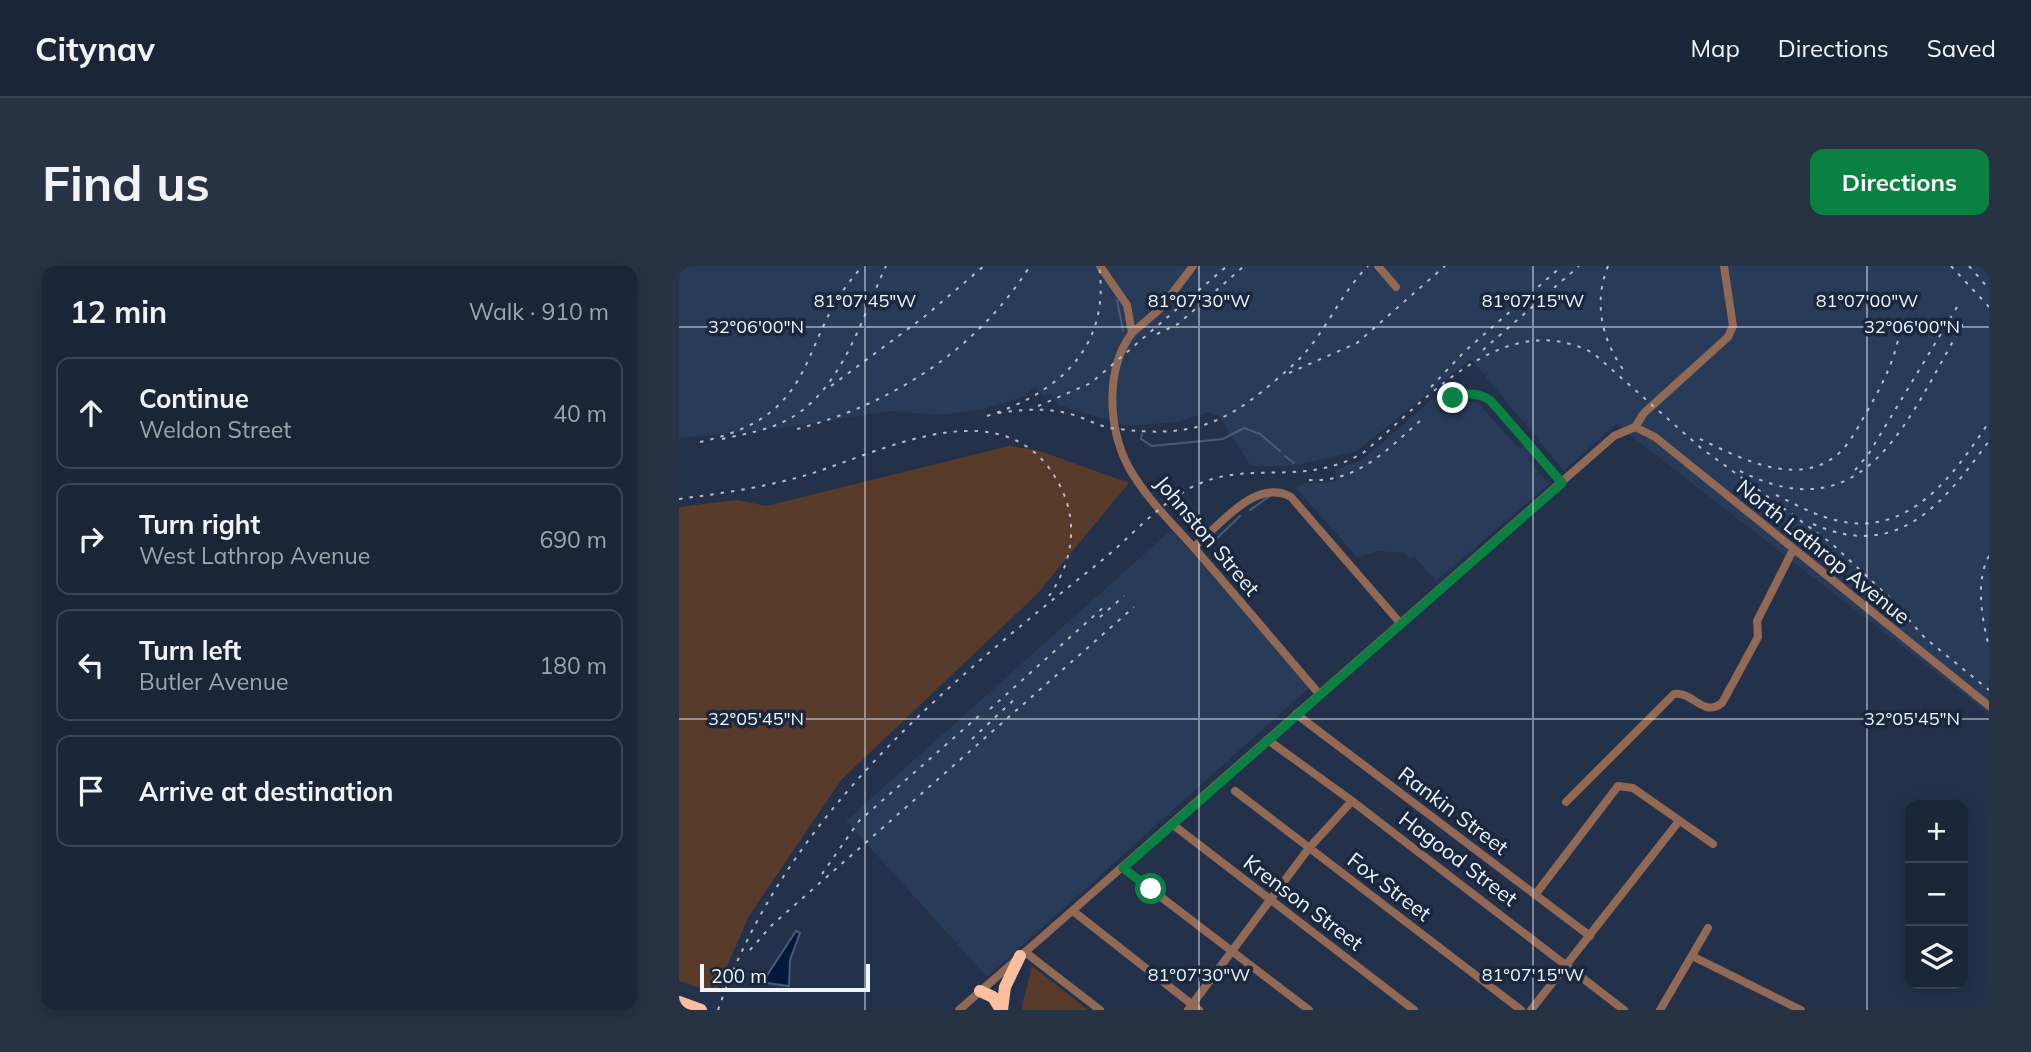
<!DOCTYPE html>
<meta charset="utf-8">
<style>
:root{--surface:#1a2638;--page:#273243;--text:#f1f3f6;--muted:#9fa5ae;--line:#384353;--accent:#0b8043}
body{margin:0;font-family:Mulish,sans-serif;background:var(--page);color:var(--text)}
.controls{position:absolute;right:21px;bottom:21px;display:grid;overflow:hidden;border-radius:14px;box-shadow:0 4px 18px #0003}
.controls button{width:63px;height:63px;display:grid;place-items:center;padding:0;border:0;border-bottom:2px solid var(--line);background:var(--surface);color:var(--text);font:35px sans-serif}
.scale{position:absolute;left:21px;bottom:18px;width:170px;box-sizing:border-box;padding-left:7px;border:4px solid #eff5ff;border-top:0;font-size:19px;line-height:24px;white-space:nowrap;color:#eff5ff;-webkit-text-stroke:5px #19283f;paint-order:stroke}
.stop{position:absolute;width:21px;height:21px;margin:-16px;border:5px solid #0b8043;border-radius:50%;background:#fff}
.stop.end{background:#0b8043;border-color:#fff;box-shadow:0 2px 7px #0008}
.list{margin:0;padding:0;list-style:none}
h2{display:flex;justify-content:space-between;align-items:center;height:91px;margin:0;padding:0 28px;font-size:30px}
h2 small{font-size:23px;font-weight:400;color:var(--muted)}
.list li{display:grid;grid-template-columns:46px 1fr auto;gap:21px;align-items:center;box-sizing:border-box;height:112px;margin:0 14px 14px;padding:0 14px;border:2px solid var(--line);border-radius:14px}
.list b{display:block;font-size:26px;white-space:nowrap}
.list p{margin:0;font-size:23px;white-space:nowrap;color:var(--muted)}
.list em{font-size:23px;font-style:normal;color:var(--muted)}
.icon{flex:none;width:38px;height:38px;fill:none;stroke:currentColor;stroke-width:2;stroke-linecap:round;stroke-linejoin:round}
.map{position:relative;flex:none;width:1310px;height:744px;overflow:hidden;border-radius:14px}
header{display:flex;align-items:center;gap:42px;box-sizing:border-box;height:98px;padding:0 35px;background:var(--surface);border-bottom:2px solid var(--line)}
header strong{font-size:33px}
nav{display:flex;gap:38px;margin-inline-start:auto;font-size:24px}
.intro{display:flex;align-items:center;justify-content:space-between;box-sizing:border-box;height:168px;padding:0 42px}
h1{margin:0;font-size:49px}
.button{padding:18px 32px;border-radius:14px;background:var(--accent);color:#fff;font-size:24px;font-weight:700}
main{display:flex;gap:42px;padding:0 42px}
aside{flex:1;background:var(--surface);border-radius:14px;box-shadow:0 4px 18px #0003}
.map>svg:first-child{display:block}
.built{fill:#283b59}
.green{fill:#593b2b}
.water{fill:#02183d;stroke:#495a77;stroke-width:2}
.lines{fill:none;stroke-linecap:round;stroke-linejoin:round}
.stream{stroke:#495a77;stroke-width:2}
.minor{stroke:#916954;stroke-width:8}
.highway{stroke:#fbbe9f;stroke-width:12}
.rail{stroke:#b5bdcb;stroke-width:2;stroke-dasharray:3.5 7;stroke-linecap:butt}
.route{stroke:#0b8043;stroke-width:9}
.ticks{fill:none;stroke:#eff5ff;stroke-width:2;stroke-opacity:0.45}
.labels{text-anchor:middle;stroke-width:7;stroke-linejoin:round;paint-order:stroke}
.street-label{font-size:21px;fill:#eff5ff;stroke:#19283f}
.ticks-label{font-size:18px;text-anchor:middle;fill:#eff5ff;stroke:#19283f;stroke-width:7;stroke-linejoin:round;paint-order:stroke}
</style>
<header>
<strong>Citynav</strong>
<nav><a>Map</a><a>Directions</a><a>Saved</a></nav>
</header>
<div class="intro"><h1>Find us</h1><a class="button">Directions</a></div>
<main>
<aside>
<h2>12 min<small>Walk · 910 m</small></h2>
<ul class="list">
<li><svg class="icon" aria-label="ahead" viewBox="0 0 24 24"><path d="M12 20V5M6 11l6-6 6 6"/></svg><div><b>Continue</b><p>Weldon Street</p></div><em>40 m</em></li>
<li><svg class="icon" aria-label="right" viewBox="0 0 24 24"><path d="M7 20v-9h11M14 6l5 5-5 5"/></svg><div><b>Turn right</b><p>West Lathrop Avenue</p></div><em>690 m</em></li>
<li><svg class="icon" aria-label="left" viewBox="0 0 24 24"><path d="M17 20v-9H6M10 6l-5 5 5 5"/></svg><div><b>Turn left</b><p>Butler Avenue</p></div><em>180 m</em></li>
<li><svg class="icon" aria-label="arrive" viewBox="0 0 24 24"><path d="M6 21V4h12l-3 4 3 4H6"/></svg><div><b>Arrive at destination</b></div></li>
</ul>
</aside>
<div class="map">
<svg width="1310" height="744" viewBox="0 0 1310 744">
<rect width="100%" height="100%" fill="#23324a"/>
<g class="built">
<polygon points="0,0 1310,0 1310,448 937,158 885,205 792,93 678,185 614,200 572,200 541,151 530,146 498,156 448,160 380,139 371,127 365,130 355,121 346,130 304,143 262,149 210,145 102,162 0,172"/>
<polygon points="765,129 772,134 799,137 840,183 845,179 854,189 849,193 870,218 757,315 735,290 731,293 725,287 700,285 678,291 618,223 626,217 658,215 656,204 683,194 757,130"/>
<polygon points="492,264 632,420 308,711 167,555"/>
</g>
<g class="green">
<polygon points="330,180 358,184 450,217 358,328 162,514 70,650 36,727 0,715 0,241 58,234 87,240"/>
<polygon points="353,700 409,744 342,744"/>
</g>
<polygon class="water" points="117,665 121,667 111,694 110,720 88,717 87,711"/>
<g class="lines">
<g class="stream">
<polyline points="438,34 444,65"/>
<polyline points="463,168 462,173 473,180 544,173 565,162 581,168 601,185"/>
<polyline points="606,190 615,197"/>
<polyline points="571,244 591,230"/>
<polyline points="532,278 561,250"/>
</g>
<g class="minor">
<path d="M421,0L448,39L453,67C426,103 429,161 449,200C466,231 492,256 516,283C558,331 599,380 641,429"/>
<polyline points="699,0 717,21"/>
<polyline points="453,67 482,42 514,0"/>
<path d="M773,132C785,125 801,127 812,135L883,217"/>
<polyline points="956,161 976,171 1310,440"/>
<path d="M515,281C540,260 577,211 612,231L722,358"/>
<polyline points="617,448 911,670"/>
<polyline points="589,474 673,535 945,744"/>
<polyline points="556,525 842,744"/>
<path d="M887,536L995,428C1014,425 1024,452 1043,437L1079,371L1078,355L1114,284"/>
<polyline points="493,558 735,744"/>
<polyline points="444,602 630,744"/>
<polyline points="856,629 939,520 954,522 1034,578"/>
<polyline points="394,645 520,744"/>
<polyline points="346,686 421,744"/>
<polyline points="1013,690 1122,744"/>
<polyline points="280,744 935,170 956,161 965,147 1049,71 1054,60 1045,0"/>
<polyline points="509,744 630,582 673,535"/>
<polyline points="852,744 1000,555"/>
<polyline points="981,744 1029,662"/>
</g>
<g class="highway">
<polyline points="301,725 314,731 322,744"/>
<polyline points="0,736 22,744"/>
<polyline points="323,744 326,721 341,690"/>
</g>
<g class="rail">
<path d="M929,0C914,37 923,75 946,106"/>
<polyline points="1272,0 1310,41"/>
<polyline points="1290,0 1310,23"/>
<polyline points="478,68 499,58 565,0"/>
<polyline points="804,84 900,0"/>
<polyline points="610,107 678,77 766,0"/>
<polyline points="152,120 245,51 305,0"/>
<polyline points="752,121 785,86 883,0"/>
<polyline points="359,140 412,117 548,0"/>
<path d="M319,147C346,143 372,141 398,150C412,155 424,162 439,163C506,171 540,162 591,119C605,107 619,96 630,82C651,56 665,24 689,0"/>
<path d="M308,150C379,127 432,82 420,0"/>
<path d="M118,163C213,138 298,84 351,0"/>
<path d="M43,173C66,168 90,164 110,153C163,124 183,51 207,0"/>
<path d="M1021,173C1061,192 1117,222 1158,189C1170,179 1178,163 1186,149C1202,121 1215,97 1221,65"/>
<path d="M21,176C148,148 114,74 184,0"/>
<polyline points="1176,204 1189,189 1278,41"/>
<path d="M1061,205C1190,270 1231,147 1285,56"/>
<path d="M630,214C678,217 709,183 742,154"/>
<path d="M1097,229C1116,238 1135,249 1156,254C1230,273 1274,210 1310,156"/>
<path d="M0,233C44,227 88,221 131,208C209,183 333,117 383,224C400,260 392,299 370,330"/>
<path d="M1134,258C1220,296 1265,236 1310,175"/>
<path d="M1310,290C1296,315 1303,354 1310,381"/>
<polyline points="421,351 445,330"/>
<polyline points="311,443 427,339"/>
<polyline points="293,473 339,430"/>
<polyline points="143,608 180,555 302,448"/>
<polyline points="71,684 93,659 455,341"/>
<path d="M39,744C106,550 266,419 421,296C452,271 479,238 515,220C571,193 623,222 684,187C747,135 824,40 914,87L1022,182L1152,277L1209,330L1246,372L1310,424"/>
</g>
</g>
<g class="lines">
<path class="route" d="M472,623L444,602L883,217L812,135C802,127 785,126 774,132"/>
</g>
<path class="ticks" d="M186,0V744M520,0V744M854,0V744M1188,0V744M0,61H1310M0,453H1310"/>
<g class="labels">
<g class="street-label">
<text transform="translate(528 270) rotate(50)" y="7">Johnston Street</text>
<text transform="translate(1144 286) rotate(39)" y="7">North Lathrop Avenue</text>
<text transform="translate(774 545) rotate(37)" y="7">Rankin Street</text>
<text transform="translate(779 593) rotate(37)" y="7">Hagood Street</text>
<text transform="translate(710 621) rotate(37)" y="7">Fox Street</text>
<text transform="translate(624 637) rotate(37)" y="7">Krenson Street</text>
</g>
</g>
<g class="ticks-label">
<text x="186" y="41">81°07'45"W</text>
<text x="520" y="41">81°07'30"W</text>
<text x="854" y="41">81°07'15"W</text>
<text x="1188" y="41">81°07'00"W</text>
<text x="77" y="67">32°06'00"N</text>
<text x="1233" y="67">32°06'00"N</text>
<text x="77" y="459">32°05'45"N</text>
<text x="1233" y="459">32°05'45"N</text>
<text x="520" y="715">81°07'30"W</text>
<text x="854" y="715">81°07'15"W</text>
</g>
</svg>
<div class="controls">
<button>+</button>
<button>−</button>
<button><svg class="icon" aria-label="layers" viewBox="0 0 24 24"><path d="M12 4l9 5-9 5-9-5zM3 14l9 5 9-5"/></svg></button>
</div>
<div class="scale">200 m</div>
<div class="stop" style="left:472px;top:623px"></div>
<div class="stop end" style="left:774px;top:132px"></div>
</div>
</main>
